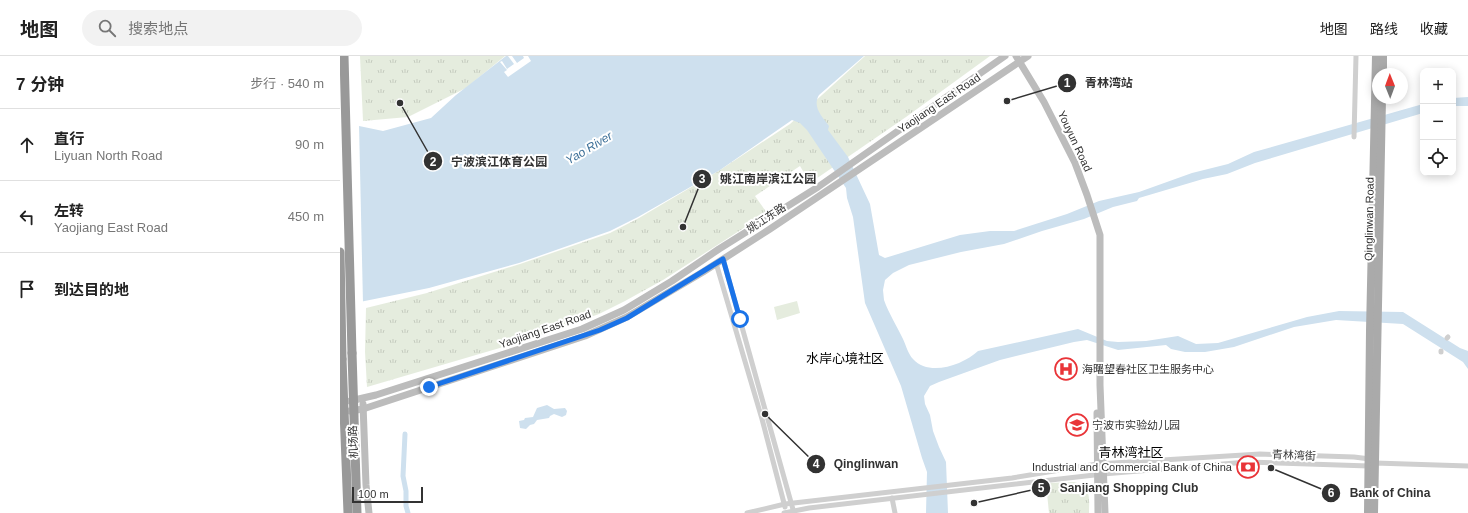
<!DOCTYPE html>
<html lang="zh">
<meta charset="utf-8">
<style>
:root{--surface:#fff;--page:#f2f2f2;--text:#222;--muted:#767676;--line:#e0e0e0}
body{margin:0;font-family:Helvetica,"Noto Sans SC",sans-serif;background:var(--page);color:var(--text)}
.controls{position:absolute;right:12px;top:12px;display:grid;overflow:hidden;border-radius:8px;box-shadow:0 2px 10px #0003}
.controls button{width:36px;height:36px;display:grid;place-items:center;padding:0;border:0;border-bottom:1px solid var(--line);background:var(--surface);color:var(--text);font:20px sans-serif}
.compass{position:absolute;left:1032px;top:12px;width:36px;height:36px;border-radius:50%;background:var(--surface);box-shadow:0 2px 10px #0003;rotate:359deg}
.scale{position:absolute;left:12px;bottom:10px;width:71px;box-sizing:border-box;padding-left:4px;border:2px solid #323232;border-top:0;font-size:11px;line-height:14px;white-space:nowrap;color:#323232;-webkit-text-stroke:3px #fff;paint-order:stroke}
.stop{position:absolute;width:12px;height:12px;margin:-9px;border:3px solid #1a73e8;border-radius:50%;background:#fff}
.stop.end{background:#1a73e8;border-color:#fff;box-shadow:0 1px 4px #0008}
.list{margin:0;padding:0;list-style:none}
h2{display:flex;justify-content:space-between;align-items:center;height:52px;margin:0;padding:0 16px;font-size:17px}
h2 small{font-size:13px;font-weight:400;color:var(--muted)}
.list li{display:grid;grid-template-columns:26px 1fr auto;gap:12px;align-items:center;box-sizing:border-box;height:72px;padding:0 16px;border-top:1px solid var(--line)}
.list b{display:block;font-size:15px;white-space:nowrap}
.list p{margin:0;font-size:13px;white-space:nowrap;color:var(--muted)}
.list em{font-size:13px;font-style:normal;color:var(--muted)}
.icon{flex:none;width:22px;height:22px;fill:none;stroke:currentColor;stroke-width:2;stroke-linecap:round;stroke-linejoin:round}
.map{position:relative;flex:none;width:1128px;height:457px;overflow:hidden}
header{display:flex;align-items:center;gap:24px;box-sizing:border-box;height:56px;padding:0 20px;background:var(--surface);border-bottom:1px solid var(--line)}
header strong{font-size:19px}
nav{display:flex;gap:22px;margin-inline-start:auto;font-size:14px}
.search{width:280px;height:36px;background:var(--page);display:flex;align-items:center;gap:10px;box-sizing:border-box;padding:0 14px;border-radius:22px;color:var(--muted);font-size:15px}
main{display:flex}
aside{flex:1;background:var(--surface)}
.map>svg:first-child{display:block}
.green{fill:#e5ecde}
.park{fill:url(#park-tufts)}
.water{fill:#cee0ee}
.pier{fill:#fff}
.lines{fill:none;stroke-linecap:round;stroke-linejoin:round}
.canal{stroke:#cee0ee;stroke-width:5}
.street{stroke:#cfcfcf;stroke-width:5}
.secondary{stroke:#bcbcbc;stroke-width:7}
.primary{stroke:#aaa;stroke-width:8}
.highway{stroke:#999;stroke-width:9}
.highway-bridge{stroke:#999;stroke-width:9}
.route{stroke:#1a73e8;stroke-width:5}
.labels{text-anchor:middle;stroke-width:4;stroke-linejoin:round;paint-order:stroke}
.street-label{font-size:11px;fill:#323232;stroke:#fff}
.poi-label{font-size:11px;fill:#323232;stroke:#fff;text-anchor:start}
.water-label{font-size:12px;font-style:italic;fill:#3d7098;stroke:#fff}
.quarter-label{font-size:13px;fill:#000;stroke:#fff}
.leader{fill:none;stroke:#323232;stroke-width:1.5}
.callout-dot{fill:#323232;stroke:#fff;stroke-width:1.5}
.mark-label{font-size:12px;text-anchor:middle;font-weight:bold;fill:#fff}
.callout-label{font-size:12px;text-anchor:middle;font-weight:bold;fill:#323232;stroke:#fff;stroke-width:4;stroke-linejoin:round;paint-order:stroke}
</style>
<header>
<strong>地图</strong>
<div class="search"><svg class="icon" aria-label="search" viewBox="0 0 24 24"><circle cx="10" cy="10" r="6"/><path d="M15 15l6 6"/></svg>搜索地点</div>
<nav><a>地图</a><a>路线</a><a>收藏</a></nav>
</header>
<main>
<aside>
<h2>7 分钟<small>步行 · 540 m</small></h2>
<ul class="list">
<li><svg class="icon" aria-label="ahead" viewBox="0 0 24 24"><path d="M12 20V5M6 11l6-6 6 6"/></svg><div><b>直行</b><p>Liyuan North Road</p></div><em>90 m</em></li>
<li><svg class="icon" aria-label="left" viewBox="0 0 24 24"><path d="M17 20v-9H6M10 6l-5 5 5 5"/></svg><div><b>左转</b><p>Yaojiang East Road</p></div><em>450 m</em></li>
<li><svg class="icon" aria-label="arrive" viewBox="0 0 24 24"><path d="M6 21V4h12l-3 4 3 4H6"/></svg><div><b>到达目的地</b></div></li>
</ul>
</aside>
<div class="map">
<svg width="1128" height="457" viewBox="0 0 1128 457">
<defs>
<pattern id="park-tufts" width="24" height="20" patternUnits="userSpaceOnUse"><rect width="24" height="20" fill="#e5ecde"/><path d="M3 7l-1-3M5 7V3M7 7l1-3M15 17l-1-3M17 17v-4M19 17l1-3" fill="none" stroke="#c5cbbf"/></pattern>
</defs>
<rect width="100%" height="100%" fill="#fff"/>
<polygon class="green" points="457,245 460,257 437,264 434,251"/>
<g class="park">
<polygon points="20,0 165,0 126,32 68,61 23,65"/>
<polygon points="525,0 650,0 566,61 470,127 460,110 415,140 427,157 323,224 285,245 259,258 190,283 27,331 25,296 26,252 87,237 180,208 270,177 299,162 380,114 450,68"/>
<path d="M734,426C752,431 749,442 749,457H709L706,427Z"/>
</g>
<g class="water">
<path d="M166,0H524L479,39C472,51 482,60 489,70L488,74L508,101L530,148L539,199L545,202L620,179L650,175H674L727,158L759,145L799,136L852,117L888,108L914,96L1083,48V57L915,107L887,118L863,123L799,142L797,145L773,151L744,163L702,175L664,188L621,196L569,209L553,217L545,224L543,234L544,244C549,258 557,270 563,283C566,289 568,298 573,303C589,321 623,309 638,295L738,273L767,285L778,286L806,285L838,280L856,288L878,287L967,261L999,255L1063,256L1120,292L1128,295V313L1123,306L1063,268L996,264L954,271L894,291L865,296H845L831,293L826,289L778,294L747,284L734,286L660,304L599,326L590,330L584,340L585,348L590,359L593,375L599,391L606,406L608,457H586L587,416L582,402L561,330L525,247L513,161L507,142L506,132L467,74L460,67L452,64L380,114L298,161L270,175L179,207L89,232L0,250V66L43,75L91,62L116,39Z"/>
<polygon points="1128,41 1128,50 1113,50 1113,42"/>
<polygon points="207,349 214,353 225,352 227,355 226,359 222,361 214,358 210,360 209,362 197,364 194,368 190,369 186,373 180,372 179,365 184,364 185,362 193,361 197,352"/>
</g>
<g class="pier">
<polygon points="168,0 172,0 177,7 184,2 183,0 188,0 191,5 168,21 164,16 167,14 160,6 162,5 167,13 174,8"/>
<polygon points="0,64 19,68 23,248 0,252"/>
</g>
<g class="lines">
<polyline class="canal" points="65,378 63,420 66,435 66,450 68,457"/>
<g class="street">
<polyline points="1014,81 1016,0"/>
<polyline points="383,203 454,457"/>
<polyline points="376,207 422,363 445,451"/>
<polyline points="1107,282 1108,281"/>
<polyline points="1101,296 1101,295"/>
<polyline points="552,442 555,457"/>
<polyline points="407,457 445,448 672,422 757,408 920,398 1014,401 1030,403"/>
<polyline points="444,457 469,452 763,418 907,406 1029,410 1035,407 1128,410"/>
</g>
<g class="secondary">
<polyline points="676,0 704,46 735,107 747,139 760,179 760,329 765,457"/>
<polyline points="10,345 36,339 242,273 284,254 332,225 379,193 478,131 665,0"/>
<polyline points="23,348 26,429 29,457"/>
<polyline points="10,355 23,353 245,280 287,261 363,216 430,173 688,0"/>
<polyline points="757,357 758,457"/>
</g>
<g class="primary">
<polyline points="1043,18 1043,0"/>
<polyline points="1028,457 1030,275 1036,0"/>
<polyline points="1034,457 1042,42"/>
</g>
<g class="highway">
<polyline points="4,0 12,297"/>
<polyline points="0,196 2,303"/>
</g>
<g class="highway-bridge">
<polyline points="12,297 17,457"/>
<polyline points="2,303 8,457"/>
</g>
</g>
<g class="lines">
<polyline class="route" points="89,331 260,274 287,262 383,203 400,263"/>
</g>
<defs>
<g id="hospital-ring" transform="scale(1.15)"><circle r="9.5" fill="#fff" stroke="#e93438" stroke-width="1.5"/><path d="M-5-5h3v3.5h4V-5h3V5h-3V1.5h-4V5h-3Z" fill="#e93438"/></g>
<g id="school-ring" transform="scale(1.15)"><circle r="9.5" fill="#fff" stroke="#e93438" stroke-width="1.5"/><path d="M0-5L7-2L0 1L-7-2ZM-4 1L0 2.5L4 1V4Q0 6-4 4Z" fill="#e93438"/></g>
<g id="bank-ring" transform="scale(1.15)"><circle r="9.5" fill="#fff" stroke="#e93438" stroke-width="1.5"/><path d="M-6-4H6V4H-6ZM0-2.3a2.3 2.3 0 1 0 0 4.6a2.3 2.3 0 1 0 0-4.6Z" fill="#e93438"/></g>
</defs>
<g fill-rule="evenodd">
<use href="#hospital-ring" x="726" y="313"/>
<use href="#school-ring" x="737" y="369"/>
<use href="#bank-ring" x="908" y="411"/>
</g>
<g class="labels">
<g class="street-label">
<text transform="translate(599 47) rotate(-34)" y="4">Yaojiang East Road</text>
<text transform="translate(735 85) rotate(65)" y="4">Youyun Road</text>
<text transform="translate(426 162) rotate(-33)" y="4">姚江东路</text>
<text transform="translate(1029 163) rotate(-89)" y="4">Qinglinwan Road</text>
<text transform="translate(205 273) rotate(-19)" y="4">Yaojiang East Road</text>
<text transform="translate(13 386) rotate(-92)" y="4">机场路</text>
<text transform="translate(954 399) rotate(2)" y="4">青林湾街</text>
</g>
<g class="poi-label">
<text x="742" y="317">海曙望春社区卫生服务中心</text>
<text x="752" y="373">宁波市实验幼儿园</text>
<text x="892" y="415" text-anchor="end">Industrial and Commercial Bank of China</text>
</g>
<g class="water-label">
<text transform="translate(249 92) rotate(-31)" y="4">Yao River</text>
</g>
<g class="quarter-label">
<text x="505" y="307">水岸心境社区</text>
<text x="791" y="401">青林湾社区</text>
</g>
</g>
<path class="leader" d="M667 45L727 27M60 47L93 105M343 171L362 123M425 358L476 408M634 447L701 432M931 412L991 437"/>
<g class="callout-dot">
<circle cx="667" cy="45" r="4"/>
<circle cx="60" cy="47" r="4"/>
<circle cx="343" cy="171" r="4"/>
<circle cx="425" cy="358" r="4"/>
<circle cx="634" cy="447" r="4"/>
<circle cx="931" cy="412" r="4"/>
<circle cx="727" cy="27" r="10"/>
<circle cx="93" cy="105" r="10"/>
<circle cx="362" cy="123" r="10"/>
<circle cx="476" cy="408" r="10"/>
<circle cx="701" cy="432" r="10"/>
<circle cx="991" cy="437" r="10"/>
</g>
<g class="mark-label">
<text x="727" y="31">1</text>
<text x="93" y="110">2</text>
<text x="362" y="127">3</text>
<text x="476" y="412">4</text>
<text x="701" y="436">5</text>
<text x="991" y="441">6</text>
</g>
<g class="callout-label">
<text x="769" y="31">青林湾站</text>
<text x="159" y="110">宁波滨江体育公园</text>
<text x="428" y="127">姚江南岸滨江公园</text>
<text x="526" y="412">Qinglinwan</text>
<text x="789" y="436">Sanjiang Shopping Club</text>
<text x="1050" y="441">Bank of China</text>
</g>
</svg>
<div class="controls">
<button>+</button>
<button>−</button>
<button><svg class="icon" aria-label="locate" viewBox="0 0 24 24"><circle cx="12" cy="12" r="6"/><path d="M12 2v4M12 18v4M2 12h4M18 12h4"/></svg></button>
</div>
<svg class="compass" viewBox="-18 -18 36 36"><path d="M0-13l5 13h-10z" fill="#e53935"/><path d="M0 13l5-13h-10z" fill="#767676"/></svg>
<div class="scale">100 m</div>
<div class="stop" style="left:400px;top:263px"></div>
<div class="stop end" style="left:89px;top:331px"></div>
</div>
</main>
